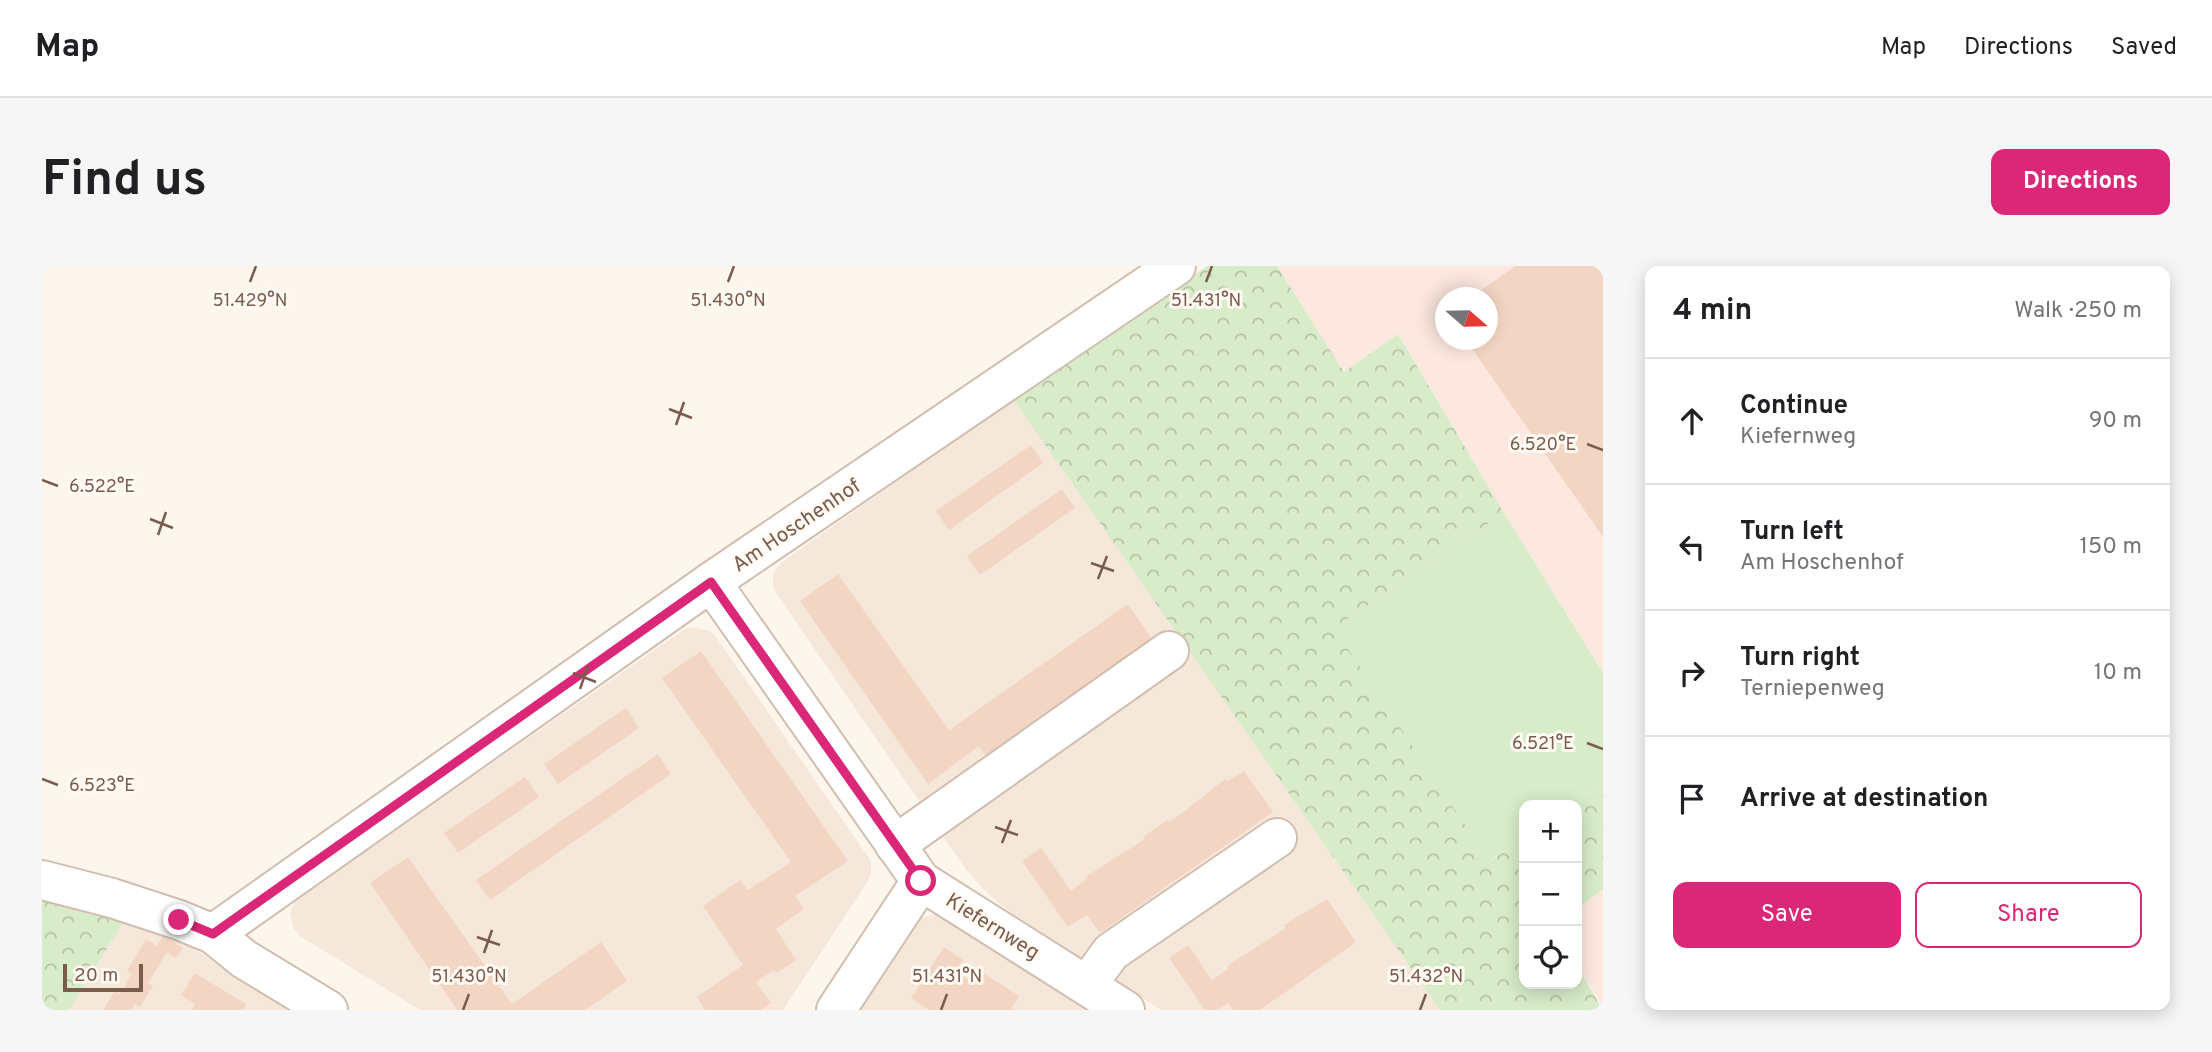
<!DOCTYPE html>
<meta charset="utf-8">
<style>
:root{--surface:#fff;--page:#f6f6f6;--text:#202124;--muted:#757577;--line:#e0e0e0;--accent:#db2777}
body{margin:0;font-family:Overpass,sans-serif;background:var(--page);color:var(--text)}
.controls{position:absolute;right:21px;bottom:21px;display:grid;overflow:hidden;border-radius:14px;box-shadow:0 4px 18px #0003}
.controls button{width:63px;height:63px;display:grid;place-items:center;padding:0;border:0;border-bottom:2px solid var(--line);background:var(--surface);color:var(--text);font:35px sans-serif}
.compass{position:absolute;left:1393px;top:21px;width:63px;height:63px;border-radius:50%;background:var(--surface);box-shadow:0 4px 18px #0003;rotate:110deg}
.scale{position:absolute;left:21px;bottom:18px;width:80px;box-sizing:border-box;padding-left:7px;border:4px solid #7a5c4d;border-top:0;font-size:19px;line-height:24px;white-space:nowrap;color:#7a5c4d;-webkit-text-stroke:5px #fffaf3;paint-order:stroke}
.stop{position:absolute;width:21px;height:21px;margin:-16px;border:5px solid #db2777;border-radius:50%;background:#fff}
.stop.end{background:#db2777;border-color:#fff;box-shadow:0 2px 7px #0008}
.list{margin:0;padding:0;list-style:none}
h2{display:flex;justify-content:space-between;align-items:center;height:91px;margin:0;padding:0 28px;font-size:30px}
h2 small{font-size:23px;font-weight:400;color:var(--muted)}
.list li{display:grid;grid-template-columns:46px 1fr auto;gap:21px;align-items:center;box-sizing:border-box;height:126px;padding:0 28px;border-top:2px solid var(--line)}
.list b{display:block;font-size:26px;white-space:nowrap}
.list p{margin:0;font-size:23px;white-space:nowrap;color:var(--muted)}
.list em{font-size:23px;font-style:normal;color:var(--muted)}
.actions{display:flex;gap:14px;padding:21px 28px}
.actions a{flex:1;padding:16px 0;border:2px solid var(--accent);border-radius:14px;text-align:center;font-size:24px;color:var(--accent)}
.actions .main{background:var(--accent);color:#fff}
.icon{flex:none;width:38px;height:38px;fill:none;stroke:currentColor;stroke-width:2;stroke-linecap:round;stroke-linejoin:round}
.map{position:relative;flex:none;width:1561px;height:744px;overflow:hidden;border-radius:14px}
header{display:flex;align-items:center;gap:42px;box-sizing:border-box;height:98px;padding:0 35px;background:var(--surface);border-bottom:2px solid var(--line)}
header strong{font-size:33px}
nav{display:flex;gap:38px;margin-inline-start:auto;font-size:24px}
.intro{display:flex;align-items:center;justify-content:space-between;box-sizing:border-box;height:168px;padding:0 42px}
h1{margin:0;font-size:49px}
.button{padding:18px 32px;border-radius:14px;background:var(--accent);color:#fff;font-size:24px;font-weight:700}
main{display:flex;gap:42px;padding:0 42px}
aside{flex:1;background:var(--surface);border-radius:14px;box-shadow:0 4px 18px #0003}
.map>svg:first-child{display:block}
.residential{fill:#f5e8da}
.commercial{fill:#fde8e0;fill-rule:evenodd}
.forest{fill:url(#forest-crowns)}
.pitch{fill:#d8ecc9}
.building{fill:#f3d5c3}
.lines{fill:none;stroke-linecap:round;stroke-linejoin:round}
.minor-casing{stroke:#d1beb0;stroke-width:42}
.minor{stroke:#fff;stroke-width:38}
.route{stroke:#db2777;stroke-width:9}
.ticks{fill:none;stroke:#7a5c4d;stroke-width:2.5}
.labels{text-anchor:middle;stroke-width:6;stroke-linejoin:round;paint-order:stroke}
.street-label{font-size:21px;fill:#7a5c4d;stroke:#fffaf3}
.ticks-label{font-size:18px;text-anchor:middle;fill:#7a5c4d;stroke:#fffaf3;stroke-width:6;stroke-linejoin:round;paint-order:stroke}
</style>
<header>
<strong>Map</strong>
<nav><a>Map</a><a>Directions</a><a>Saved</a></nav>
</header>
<div class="intro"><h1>Find us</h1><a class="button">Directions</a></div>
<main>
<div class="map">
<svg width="1561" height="744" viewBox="0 0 1561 744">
<defs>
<pattern id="forest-crowns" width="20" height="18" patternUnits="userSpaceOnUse" patternTransform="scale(1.75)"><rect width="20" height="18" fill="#d8ecc9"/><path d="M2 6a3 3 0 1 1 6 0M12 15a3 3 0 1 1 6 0" fill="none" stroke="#b4c2a5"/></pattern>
</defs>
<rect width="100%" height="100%" fill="#fdf6ec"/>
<g class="residential">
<polygon points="972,133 1398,744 1119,744 973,650 947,629 925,605 734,327 731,319 731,311 734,303 740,296"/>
<polygon points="649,361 668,365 674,371 829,595 829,608 826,615 741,744 378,744 258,670 252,663 248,647 252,636 259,630 640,365"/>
<polygon points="897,647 1051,744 818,744 874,658 880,652"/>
<polygon points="82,655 134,672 251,744 27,744"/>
</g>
<g class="commercial">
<path d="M1235,0H1561V407L1462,247L1357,69L1302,106ZM1404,32H1446V74H1404Z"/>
<polygon points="1561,623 1561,741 1535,699 1535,643"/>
</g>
<g class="forest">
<polygon points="1165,0 1235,0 1302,106 1356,68 1462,247 1293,362 1448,595 1482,572 1482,718 1535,718 1535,699 1561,744 1398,744 972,134"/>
<polygon points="1561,519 1561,623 1535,643 1535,539 1531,539"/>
<polygon points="0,635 82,655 27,744 0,744"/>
</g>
<polygon class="pitch" points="1462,247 1561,407 1561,519 1531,539 1482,539 1482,572 1447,595 1292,362"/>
<g class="building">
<polygon points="1473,0 1561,0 1561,271 1424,74 1446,74 1446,32 1428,32"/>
<polygon points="989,179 1001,197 907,264 894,245"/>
<polygon points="1020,223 1033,242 938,309 925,290"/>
<polygon points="796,308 907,464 1086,338 1113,377 947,493 937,480 886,518 758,335"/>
<polygon points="659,385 806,595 753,630 762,643 734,663 754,694 735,707 732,704 714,716 729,737 719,744 663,744 655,731 701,699 661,640 698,614 706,624 749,596 620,412"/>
<polygon points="584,442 597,462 516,518 502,498"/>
<polygon points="616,488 629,508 448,634 434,614"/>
<polygon points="1202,505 1231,546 1058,667 1045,649 1026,661 980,595 999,582 1029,625 1045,613 1043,611 1103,573 1101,571 1126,553 1127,556 1144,544 1183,513 1185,515"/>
<polygon points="483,511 497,531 416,587 402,567"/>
<polygon points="366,591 470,738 559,676 585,715 543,744 415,744 328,617"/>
<polygon points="1285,633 1314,676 1218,744 1191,744 1186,737 1175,744 1163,744 1127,692 1146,679 1170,714 1186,703 1185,700 1244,662 1242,659"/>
<polygon points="121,669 141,682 134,692 125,686 106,717 111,720 98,741 93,738 89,744 61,744 73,725 78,728 90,708 85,705 104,673 115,680"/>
<polygon points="902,681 921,694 913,705 932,718 940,706 977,730 970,742 973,744 887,744 869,732"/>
<polygon points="153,707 204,738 201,744 150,744 153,738 139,729"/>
</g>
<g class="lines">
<g class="minor-casing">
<g id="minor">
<polyline points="669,316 879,615 1083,744"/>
<polyline points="853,579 1127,385"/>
<polyline points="0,614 70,632 137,654 171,668 202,693 286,744"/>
<polyline points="171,668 669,316 1134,0"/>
<polyline points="1045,719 1069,686 1235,572"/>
<polyline points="794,744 879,615"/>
</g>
</g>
<use href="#minor" class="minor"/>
</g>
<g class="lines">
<polyline class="route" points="137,654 171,668 669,316 879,615"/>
</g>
<path class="ticks" d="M208,16L214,0M686,16L692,0M1164,16L1170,0M627,143L650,152M634,159L642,136M1545,178L1561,184M0,214L16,220M108,253L131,262M116,269L124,246M1049,297L1072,305M1056,313L1065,290M531,407L554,416M538,423L546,400M1545,477L1561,483M0,513L16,519M953,561L976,569M960,577L969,554M435,671L458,679M442,687L450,664M421,744L427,728M899,744L905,728M1378,744L1384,728"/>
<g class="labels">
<g class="street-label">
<text transform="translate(754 259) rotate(-34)" y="7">Am Hoschenhof</text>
<text transform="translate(951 660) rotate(32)" y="7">Kiefernweg</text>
</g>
</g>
<g class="ticks-label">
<text x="208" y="40">51.429°N</text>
<text x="686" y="40">51.430°N</text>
<text x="1164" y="40">51.431°N</text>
<text x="1501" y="184">6.520°E</text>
<text x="60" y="226">6.522°E</text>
<text x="1501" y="483">6.521°E</text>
<text x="60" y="525">6.523°E</text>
<text x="427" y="716">51.430°N</text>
<text x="905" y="716">51.431°N</text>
<text x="1384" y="716">51.432°N</text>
</g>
</svg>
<div class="controls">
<button>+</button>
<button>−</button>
<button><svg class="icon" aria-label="locate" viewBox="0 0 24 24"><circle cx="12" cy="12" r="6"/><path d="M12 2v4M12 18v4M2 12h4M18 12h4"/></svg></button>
</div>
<svg class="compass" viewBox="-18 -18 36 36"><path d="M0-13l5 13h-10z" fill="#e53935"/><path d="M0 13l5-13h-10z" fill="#757577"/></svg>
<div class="scale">20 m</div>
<div class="stop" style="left:879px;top:615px"></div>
<div class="stop end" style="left:137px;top:654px"></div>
</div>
<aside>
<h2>4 min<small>Walk · 250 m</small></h2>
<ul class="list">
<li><svg class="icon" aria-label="ahead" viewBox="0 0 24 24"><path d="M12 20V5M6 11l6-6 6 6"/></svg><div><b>Continue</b><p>Kiefernweg</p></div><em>90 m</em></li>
<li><svg class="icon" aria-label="left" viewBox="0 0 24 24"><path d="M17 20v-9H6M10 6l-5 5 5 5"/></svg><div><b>Turn left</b><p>Am Hoschenhof</p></div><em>150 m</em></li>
<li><svg class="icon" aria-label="right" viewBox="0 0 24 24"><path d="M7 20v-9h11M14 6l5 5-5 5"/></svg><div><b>Turn right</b><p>Terniepenweg</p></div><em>10 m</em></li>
<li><svg class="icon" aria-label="arrive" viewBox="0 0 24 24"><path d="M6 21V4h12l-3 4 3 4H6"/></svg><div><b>Arrive at destination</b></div></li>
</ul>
<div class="actions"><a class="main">Save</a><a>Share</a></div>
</aside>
</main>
